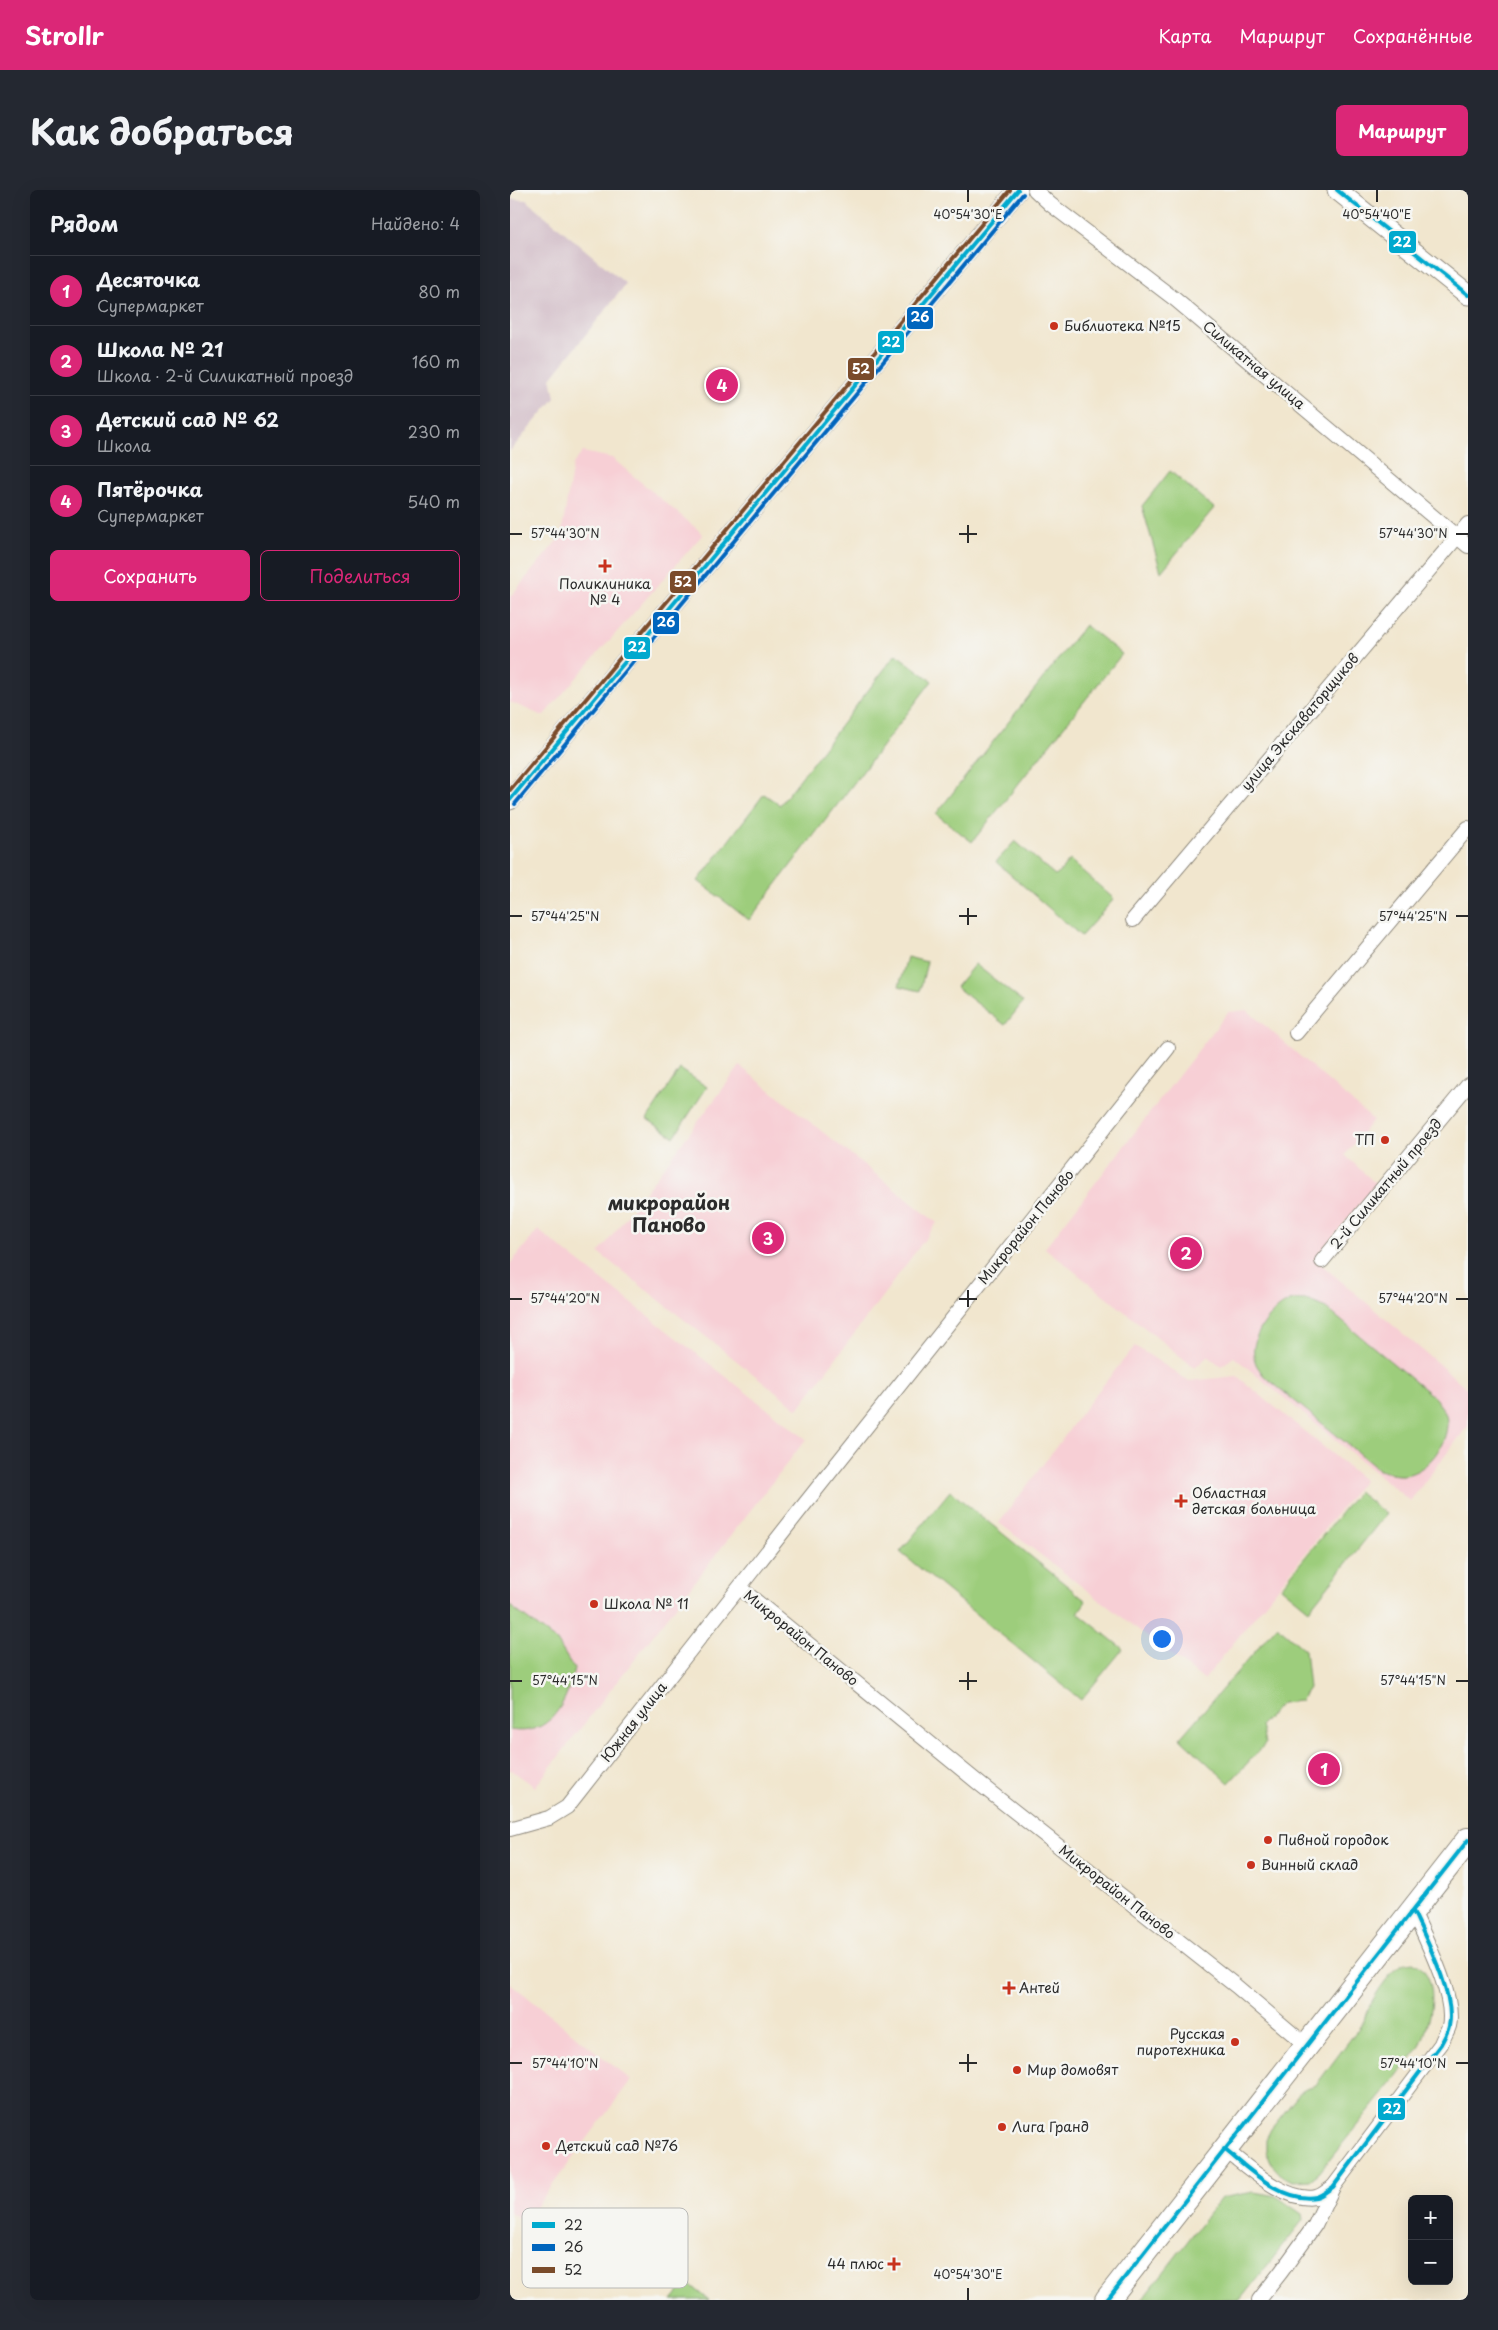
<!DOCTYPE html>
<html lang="ru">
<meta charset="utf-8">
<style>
:root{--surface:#171b24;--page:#242831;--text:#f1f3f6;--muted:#9ea1a6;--line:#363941;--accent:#db2777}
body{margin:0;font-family:"Playpen Sans",sans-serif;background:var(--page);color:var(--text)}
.controls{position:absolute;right:15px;bottom:15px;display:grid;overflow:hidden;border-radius:8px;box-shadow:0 5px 20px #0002}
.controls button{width:45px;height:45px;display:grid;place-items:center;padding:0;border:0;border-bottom:1px solid var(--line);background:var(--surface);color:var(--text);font:25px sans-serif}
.you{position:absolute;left:651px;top:1448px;width:18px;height:18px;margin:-12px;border:4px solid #fff;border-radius:50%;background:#1a73e8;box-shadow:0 0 0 8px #1a73e833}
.badge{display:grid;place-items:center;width:32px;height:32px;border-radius:50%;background:var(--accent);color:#fff;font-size:16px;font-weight:700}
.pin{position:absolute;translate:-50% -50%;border:2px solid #fff;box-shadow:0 1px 5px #0006}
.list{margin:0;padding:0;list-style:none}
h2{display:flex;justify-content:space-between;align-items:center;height:65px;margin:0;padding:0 20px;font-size:21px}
h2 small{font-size:16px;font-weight:400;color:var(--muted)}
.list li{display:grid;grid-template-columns:32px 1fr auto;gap:15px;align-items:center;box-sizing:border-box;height:70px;padding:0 20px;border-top:1px solid var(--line)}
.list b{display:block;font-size:19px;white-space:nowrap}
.list p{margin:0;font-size:16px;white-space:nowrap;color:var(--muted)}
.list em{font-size:16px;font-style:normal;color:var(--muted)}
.actions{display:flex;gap:10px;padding:15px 20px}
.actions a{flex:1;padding:11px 0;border:1px solid var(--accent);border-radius:8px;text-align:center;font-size:18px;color:var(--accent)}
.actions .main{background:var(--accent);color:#fff}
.map{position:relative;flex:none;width:958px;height:2110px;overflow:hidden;border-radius:8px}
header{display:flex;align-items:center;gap:30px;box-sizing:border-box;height:70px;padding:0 25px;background:var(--accent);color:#fff}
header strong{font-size:24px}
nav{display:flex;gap:28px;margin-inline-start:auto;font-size:18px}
.intro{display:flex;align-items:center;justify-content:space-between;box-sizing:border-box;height:120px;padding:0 30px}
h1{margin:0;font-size:35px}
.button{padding:12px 22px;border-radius:8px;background:var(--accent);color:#fff;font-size:18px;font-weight:700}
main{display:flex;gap:30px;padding:0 30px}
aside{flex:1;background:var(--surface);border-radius:8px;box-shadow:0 5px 20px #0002}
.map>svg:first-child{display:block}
.built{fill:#f7cfd5}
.industrial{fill:#d2bdc8}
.green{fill:#9dcd7c;stroke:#647c54}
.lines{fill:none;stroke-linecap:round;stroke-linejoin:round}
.street-casing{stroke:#8e887c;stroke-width:16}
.secondary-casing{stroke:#8e887c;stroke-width:21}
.highway-casing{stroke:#8e887c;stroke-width:26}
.street{stroke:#fff;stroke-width:14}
.secondary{stroke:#fff;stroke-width:19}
.highway{stroke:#fff;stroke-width:24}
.bus-1-casing{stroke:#f6f6f2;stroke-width:8}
.bus-2-casing{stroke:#f6f6f2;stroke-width:8}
.bus-3-casing{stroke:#f6f6f2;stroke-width:8}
.bus-1{stroke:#00a9ce;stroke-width:4}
.bus-2{stroke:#0065bd;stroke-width:4}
.bus-3{stroke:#7a4b2a;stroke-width:4}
.ticks{fill:none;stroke:#2b2b2b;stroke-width:2}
.poi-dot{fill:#c8321e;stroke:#f6f6f2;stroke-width:2}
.labels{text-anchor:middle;stroke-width:5;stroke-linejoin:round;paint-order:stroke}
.poi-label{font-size:14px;fill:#2b2b2b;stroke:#f6f6f2;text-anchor:start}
.street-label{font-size:14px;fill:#2b2b2b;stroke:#f6f6f2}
.district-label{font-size:19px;font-weight:bold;fill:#2b2b2b;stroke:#f6f6f2}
.key{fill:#f6f6f2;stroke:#b9b9b6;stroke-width:1}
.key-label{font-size:14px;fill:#2b2b2b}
.ticks-label{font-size:12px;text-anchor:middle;fill:#2b2b2b;stroke:#f6f6f2;stroke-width:5;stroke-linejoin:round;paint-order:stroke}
.line-badge{stroke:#f6f6f2;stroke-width:2}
.badge-label{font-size:14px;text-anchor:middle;font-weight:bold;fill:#fff}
</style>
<header>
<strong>Strollr</strong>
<nav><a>Карта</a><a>Маршрут</a><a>Сохранённые</a></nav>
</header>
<div class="intro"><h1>Как добраться</h1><a class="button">Маршрут</a></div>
<main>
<aside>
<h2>Рядом<small>Найдено: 4</small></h2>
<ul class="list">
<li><span class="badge">1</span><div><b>Десяточка</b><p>Супермаркет</p></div><em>80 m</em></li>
<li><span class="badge">2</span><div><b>Школа № 21</b><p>Школа · 2-й Силикатный проезд</p></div><em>160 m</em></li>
<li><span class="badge">3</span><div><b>Детский сад № 62</b><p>Школа</p></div><em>230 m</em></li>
<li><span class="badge">4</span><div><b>Пятёрочка</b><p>Супермаркет</p></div><em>540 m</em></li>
</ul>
<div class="actions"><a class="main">Сохранить</a><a>Поделиться</a></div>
</aside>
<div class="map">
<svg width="958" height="2110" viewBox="0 0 958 2110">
<rect width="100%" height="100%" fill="#f6f6f2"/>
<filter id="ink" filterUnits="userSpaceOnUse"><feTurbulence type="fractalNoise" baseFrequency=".02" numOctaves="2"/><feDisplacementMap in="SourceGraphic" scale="10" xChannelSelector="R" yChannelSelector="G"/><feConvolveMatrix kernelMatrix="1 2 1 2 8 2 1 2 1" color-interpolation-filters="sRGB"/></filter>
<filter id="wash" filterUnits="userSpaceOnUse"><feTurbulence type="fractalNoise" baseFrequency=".0096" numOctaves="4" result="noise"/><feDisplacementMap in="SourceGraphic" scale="20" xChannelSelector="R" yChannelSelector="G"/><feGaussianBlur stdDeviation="1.12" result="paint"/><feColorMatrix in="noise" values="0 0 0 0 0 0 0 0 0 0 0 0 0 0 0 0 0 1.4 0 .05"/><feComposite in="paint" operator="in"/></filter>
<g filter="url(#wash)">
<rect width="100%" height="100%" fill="#f1e6ce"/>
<g class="built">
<polygon points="73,262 102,268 193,344 33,526 0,512 0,407 51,346 63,274"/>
<polygon points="737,820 863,930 835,965 866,994 805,1069 958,1199 958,1236 900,1311 724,1167 711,1176 698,1166 685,1178 535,1058 718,822"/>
<polygon points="230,876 427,1033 288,1219 89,1063"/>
<polygon points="28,1040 296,1249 25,1597 0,1579 0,1074"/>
<polygon points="625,1156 679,1191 727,1186 854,1290 694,1490 489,1333 585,1205"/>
<polygon points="0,1793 121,1890 15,2032 0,2022"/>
</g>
<polygon class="industrial" points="0,9 16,10 116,94 41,188 45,208 0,261"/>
<g class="green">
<polygon points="660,281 704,318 651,382 632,316"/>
<polygon points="575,435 612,464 462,652 426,624"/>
<polygon points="386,464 422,491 239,730 188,691 254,604 270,615"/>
<polygon points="505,651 546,686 560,670 604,709 571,746 486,672"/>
<polygon points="397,767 417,772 410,801 389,796"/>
<polygon points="465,774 513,812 495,835 446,797"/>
<polygon points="170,879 197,897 164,947 137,929"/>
<path d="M797,1110L816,1118L925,1208C928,1213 934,1219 936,1225C943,1250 915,1288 888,1285C882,1285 875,1281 869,1280L753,1185C751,1181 746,1176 745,1171C738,1150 759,1121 778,1112C783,1109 791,1110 797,1110Z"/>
<polygon points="440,1301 576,1411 568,1423 613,1459 571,1510 390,1362"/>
<polygon points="848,1302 876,1324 799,1420 771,1397"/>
<path d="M0,1416L47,1451L64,1479C57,1512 41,1547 0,1540Z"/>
<polygon points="767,1436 795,1460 799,1498 790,1511 772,1513 751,1535 755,1554 719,1593 670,1548"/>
<path d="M903,1772C934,1787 920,1835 909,1858L809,1983L800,1990L783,1991L773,1987L763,1976L756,1962V1949L761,1939L793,1899L806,1895L854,1831C856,1817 879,1782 891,1775C895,1772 899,1773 903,1772Z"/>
<polygon points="744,2002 766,2006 792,2024 793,2030 730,2110 632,2110 711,2008"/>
<polygon points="177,2092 199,2110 162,2110"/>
</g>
</g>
<g filter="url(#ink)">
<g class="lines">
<g class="street-casing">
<g id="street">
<polyline points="525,0 540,14 666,110 958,356"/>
<polyline points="623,730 958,334"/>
<polyline points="786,843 958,638"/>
<polyline points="812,1071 958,895"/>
<polyline points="230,1398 471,1595 726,1796 797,1856"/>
<polyline points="0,1639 39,1628 57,1617 286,1325 658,858"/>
<path d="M714,1959C737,1976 775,2013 806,2007C812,2006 818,2000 823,1997"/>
<path d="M749,2110L771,2082L805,2035L823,1997L931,1854C933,1848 937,1842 939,1836C946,1807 915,1748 903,1721"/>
</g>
</g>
<g class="secondary-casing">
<g id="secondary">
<polyline points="827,0 958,105"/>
<polyline points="0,610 508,0"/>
</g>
</g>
<g class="highway-casing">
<polyline id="highway" points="597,2110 958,1650"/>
</g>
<use href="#street" class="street"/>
<use href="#secondary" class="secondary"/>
<use href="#highway" class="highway"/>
<g class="bus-1-casing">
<g id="bus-1">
<polyline points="827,0 958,105"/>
<polyline points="0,610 508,0"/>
<path d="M714,1959C738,1978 772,2013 806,2007C812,2006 818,2000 823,1997L931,1854C934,1848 938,1842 939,1836C946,1806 916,1749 903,1721"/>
<polyline points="597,2110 958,1650"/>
</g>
</g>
<g class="bus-2-casing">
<polyline id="bus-2" points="5,614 513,4"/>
</g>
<g class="bus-3-casing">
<polyline id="bus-3" points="0,600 500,0"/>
</g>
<use href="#bus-1" class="bus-1"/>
<use href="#bus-2" class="bus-2"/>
<use href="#bus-3" class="bus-3"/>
</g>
</g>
<path class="ticks" d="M458,0V12M867,0V12M458,335V353M0,344H12M449,344H467M946,344H958M458,718V735M0,726H12M449,726H467M946,726H958M458,1100V1117M0,1109H12M449,1109H467M946,1109H958M458,1482V1500M0,1491H12M449,1491H467M946,1491H958M458,1864V1882M0,1873H12M449,1873H467M946,1873H958M458,2098V2110"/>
<g class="poi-dot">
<circle cx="544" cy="136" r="5"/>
<path d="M92.5 368.5h5v5h5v5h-5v5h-5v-5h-5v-5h5z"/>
<circle cx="875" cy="950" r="5"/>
<path d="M668.5 1303.5h5v5h5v5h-5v5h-5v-5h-5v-5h5z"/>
<circle cx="84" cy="1414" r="5"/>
<circle cx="758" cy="1650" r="5"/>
<circle cx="741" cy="1675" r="5"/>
<path d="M496.5 1790.5h5v5h5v5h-5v5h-5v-5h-5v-5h5z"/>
<circle cx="725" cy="1852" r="5"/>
<circle cx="507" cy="1880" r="5"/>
<circle cx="492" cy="1937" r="5"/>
<circle cx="36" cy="1956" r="5"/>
<path d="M381.5 2066.5h5v5h5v5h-5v5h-5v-5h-5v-5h5z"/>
</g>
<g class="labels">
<g class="poi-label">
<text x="554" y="141">Библиотека №15</text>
<text x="95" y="399" text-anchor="middle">Поликлиника<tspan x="95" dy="16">№ 4</tspan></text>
<text x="865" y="955" text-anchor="end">ТП</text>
<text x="682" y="1308">Областная<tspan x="682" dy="16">детская больница</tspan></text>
<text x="94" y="1419">Школа № 11</text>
<text x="768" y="1655">Пивной городок</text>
<text x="751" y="1680">Винный склад</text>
<text x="509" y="1803">Антей</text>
<text x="715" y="1849" text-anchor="end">Русская<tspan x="715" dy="16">пиротехника</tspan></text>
<text x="517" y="1885">Мир домовят</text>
<text x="502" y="1942">Лига Гранд</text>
<text x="46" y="1961">Детский сад №76</text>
<text x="374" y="2079" text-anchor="end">44 плюс</text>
</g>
<g class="street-label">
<text transform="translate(744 175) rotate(40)" y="5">Силикатная улица</text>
<text transform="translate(790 532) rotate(-50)" y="5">улица Экскаваторщиков</text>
<text transform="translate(876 994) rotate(-50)" y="5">2-й Силикатный проезд</text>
<text transform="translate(516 1037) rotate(-51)" y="5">Микрорайон Паново</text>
<text transform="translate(291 1448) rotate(39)" y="5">Микрорайон Паново</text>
<text transform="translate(124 1532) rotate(-52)" y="5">Южная улица</text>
<text transform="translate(607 1702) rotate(38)" y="5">Микрорайон Паново</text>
</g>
<g class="district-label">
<text x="159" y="1020">микрорайон<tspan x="159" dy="22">Паново</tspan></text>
</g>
</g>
<rect x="12" y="2018" width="166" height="80" rx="8" class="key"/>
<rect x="22" y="2032" width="23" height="6" fill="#00a9ce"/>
<rect x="22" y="2054" width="23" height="7" fill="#0065bd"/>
<rect x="22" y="2077" width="23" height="6" fill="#7a4b2a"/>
<g class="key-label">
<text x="54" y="2040">22</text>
<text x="54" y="2062">26</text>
<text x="54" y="2085">52</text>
</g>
<g class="ticks-label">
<text x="458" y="29">40°54'30"E</text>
<text x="867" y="29">40°54'40"E</text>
<text x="55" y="348">57°44'30"N</text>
<text x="903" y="348">57°44'30"N</text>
<text x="55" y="731">57°44'25"N</text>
<text x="903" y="731">57°44'25"N</text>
<text x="55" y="1113">57°44'20"N</text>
<text x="903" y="1113">57°44'20"N</text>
<text x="55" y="1495">57°44'15"N</text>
<text x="903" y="1495">57°44'15"N</text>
<text x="55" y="1878">57°44'10"N</text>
<text x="903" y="1878">57°44'10"N</text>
<text x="458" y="2089">40°54'30"E</text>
</g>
<g class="line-badge">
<rect x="878" y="40" width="29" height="24" rx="5" fill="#00a9ce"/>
<rect x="396" y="116" width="28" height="24" rx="5" fill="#0065bd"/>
<rect x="367" y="140" width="28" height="24" rx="5" fill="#00a9ce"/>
<rect x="337" y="167" width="28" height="24" rx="5" fill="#7a4b2a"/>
<rect x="159" y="380" width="28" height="24" rx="5" fill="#7a4b2a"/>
<rect x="142" y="421" width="28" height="24" rx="5" fill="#0065bd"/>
<rect x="113" y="446" width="28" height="24" rx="5" fill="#00a9ce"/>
<rect x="867" y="1907" width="29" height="24" rx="5" fill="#00a9ce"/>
</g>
<g class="badge-label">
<text x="892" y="57">22</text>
<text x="410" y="132">26</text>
<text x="381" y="157">22</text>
<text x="351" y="184">52</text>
<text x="173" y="397">52</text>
<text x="156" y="437">26</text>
<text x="127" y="462">22</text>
<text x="882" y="1924">22</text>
</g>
</svg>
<div class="controls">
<button>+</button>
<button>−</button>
</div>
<div class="you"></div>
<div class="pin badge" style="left:814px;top:1579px">1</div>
<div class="pin badge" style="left:676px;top:1063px">2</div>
<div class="pin badge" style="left:258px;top:1048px">3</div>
<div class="pin badge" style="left:212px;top:195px">4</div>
</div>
</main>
